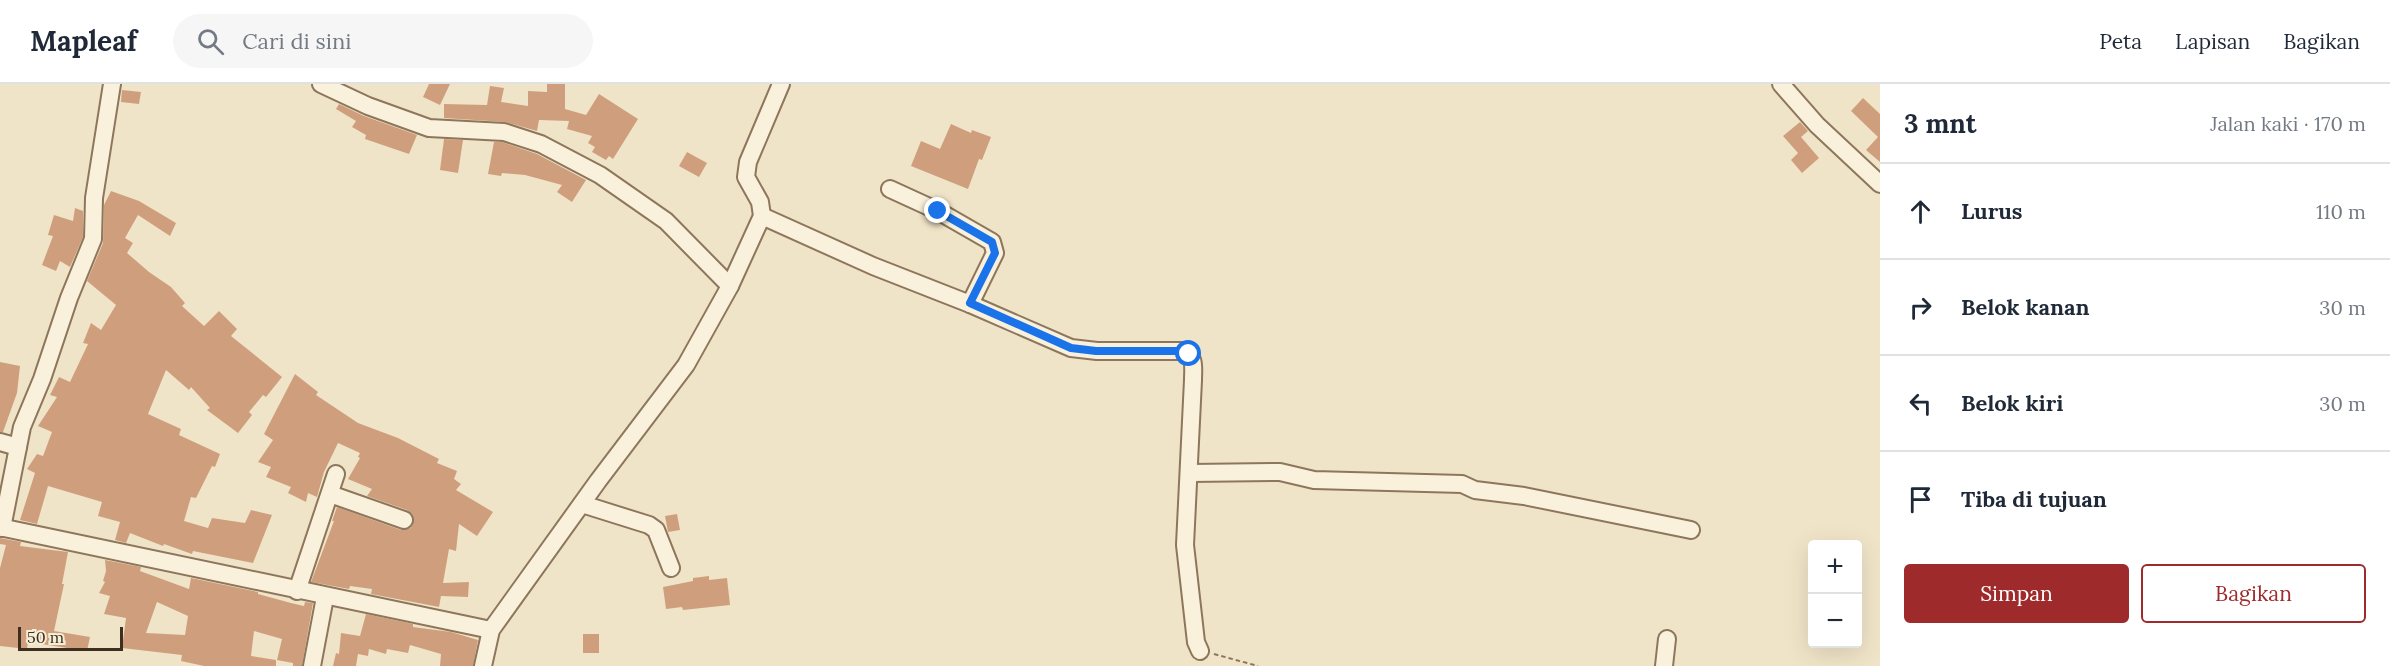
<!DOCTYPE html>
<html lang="id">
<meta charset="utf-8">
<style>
:root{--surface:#fff;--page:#f6f6f7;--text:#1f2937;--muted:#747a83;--line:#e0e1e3;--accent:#9e2a2b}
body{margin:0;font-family:Lora,serif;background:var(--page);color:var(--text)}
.controls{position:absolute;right:18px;bottom:18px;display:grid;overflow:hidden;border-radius:6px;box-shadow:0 6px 24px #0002}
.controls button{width:54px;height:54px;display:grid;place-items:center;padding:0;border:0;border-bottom:2px solid var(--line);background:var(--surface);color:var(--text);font:30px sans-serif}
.scale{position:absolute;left:18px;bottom:15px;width:105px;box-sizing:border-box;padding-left:6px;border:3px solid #3d2e20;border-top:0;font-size:16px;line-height:21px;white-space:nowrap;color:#3d2e20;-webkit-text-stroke:4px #f7eed8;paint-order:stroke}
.stop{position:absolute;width:18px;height:18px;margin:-14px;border:4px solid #1a73e8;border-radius:50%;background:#fff}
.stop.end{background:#1a73e8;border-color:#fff;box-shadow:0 2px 6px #0008}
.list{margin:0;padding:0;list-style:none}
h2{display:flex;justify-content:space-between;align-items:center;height:78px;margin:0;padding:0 24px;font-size:26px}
h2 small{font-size:20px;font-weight:400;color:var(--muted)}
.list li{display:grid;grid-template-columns:39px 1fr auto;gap:18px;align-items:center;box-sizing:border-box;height:96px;padding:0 24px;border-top:2px solid var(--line)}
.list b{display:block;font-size:22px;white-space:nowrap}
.list em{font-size:20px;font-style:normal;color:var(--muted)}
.actions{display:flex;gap:12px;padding:18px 24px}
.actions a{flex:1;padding:14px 0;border:2px solid var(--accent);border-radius:6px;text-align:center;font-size:21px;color:var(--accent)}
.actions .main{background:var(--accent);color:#fff}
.icon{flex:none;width:33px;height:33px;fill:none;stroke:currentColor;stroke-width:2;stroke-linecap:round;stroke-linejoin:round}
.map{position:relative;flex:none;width:1880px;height:582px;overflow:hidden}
header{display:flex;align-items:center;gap:36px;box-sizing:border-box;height:84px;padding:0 30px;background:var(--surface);border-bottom:2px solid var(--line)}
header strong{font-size:28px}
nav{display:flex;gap:33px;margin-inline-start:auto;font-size:21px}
.search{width:420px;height:54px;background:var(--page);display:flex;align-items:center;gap:15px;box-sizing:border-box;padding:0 21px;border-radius:33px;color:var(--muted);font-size:22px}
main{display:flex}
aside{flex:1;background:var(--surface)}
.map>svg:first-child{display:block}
.building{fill:#cf9f7d;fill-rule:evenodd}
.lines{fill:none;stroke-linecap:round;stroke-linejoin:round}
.minor-casing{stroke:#8d765c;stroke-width:20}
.path{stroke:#8d765c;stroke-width:2;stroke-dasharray:4.5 3;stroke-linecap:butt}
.minor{stroke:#faf1dc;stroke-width:16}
.route{stroke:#1a73e8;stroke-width:8}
</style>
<header>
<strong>Mapleaf</strong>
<div class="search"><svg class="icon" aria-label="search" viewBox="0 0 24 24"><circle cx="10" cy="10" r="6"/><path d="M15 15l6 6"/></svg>Cari di sini</div>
<nav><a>Peta</a><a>Lapisan</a><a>Bagikan</a></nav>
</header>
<main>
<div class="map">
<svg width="1880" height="582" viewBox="0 0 1880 582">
<rect width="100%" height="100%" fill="#f0e4c8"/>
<g class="building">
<polygon points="429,0 450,0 440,21 423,13"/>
<polygon points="547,0 565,0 565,25 586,31 599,10 638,35 613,75 609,72 606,76 592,68 595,63 588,59 592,52 567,45 569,37 539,36 537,47 505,38 444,34 444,20 487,21 490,2 504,4 501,18 528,22 528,7 547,8"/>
<polygon points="122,6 141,8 139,20 121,18"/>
<polygon points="1863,14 1880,30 1880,78 1866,66 1878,53 1851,27"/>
<polygon points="339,20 364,32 417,51 409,70 365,55 366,51 352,43 356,37 336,25"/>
<polygon points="1800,38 1808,47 1801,53 1819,74 1802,89 1791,76 1798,69 1783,52"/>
<polygon points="951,40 971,49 972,46 991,53 982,76 979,75 968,105 911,82 921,57 940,65"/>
<polygon points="444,55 463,56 458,89 440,86"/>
<polygon points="494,58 502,58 537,70 586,96 572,118 557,108 562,101 525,91 502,89 501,92 488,90"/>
<polygon points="687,68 707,79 699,93 679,82"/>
<polygon points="111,107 139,117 176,139 170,152 138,131 125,154 133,159 127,169 149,188 171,203 185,219 182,222 204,242 219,227 237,245 231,252 282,293 266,313 263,311 249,328 252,331 238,349 207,326 210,324 191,303 189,306 166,286 148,330 181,345 179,351 220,370 215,383 212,382 196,414 191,413 184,437 208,444 212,434 245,439 251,426 272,431 253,479 193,467 192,470 164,460 163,462 130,449 126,459 115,456 120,438 98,432 102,418 48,402 37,440 20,436 35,389 27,385 37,370 43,372 52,348 38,342 57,313 50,311 59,293 70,298 88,260 83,259 91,239 101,246 116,221 87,197 103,159 104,121"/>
<polygon points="75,124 83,127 83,153 70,183 60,177 56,187 42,181 53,152 48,151 54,131 73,137"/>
<polygon points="0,278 20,282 17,309 3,348 0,348"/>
<polygon points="295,290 318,308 316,311 358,339 398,354 439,375 437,379 457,387 454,395 461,400 456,406 493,428 477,452 459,440 456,467 449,465 443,499 469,498 468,513 441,512 439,523 371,510 372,505 350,502 349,505 311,498 334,437 332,437 337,423 401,446 411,444 414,435 407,426 367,412 372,405 348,395 360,374 358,373 360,369 338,359 324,388 317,413 308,409 306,418 288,409 291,403 266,393 271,383 258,378 273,356 264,350"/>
<polygon points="677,430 680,446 668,448 665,432"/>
<polygon points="0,454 21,458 20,462 68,468 62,500 64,500 54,547 90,553 87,567 28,558 27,565 0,562 0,484 6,461 0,460"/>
<path d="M105,476L141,483L140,487L189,505L191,494L258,508V510L291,519L304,522L305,518L313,519L302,582H293V579L277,576L282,555L254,547L251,572L276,576V582H204L181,577L182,571L122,564L126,534L104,530L110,512L99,509L105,498L103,497L106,487ZM157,518L188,532L185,551L146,549Z"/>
<polygon points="709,492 709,496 727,494 730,521 683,526 682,523 666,525 663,503 693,497 693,494"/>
<polygon points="366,530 413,540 413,543 451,548 478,556 473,582 440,582 441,570 410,561 408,569 387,565 386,570 369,565 368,572 358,570 356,582 333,582 336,569 339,570 341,549 360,552"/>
<rect x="583" y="550" width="16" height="19"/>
</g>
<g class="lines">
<g class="minor-casing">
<g id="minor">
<polyline points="321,0 368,22 429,44 504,48 541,60 600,91 666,137 730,202"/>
<polyline points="1781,0 1817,41 1880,100"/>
<polyline points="890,105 938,127 992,158 995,169 970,220"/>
<path d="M762,132L873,182L970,220L1071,264L1097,267H1182C1196,271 1193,284 1193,296L1185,461L1196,558L1200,567"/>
<polyline points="0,358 18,363"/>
<polyline points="1190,389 1280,388 1314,396 1462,400 1475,406 1524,412 1691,446"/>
<polyline points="330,410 404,436"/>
<polyline points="582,420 649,441 656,446 671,484"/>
<polyline points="0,443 491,546"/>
<polyline points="2,444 22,343 42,295 69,214 93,155 94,114 112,0"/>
<polyline points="297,507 336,390"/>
<polyline points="312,582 325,513"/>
<polyline points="483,582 491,546 598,397 686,281 730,202 762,132 760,118 746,93 748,78 781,0"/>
<polyline points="1664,582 1667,555"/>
</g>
</g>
<polyline class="path" points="1214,570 1258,582"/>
<use href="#minor" class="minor"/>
</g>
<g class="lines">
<polyline class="route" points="938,127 992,158 995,169 970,219 1071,264 1096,267 1182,267 1189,270"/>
</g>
</svg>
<div class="controls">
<button>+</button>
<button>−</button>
</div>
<div class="scale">50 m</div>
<div class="stop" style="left:1189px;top:270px"></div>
<div class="stop end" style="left:938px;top:127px"></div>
</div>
<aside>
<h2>3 mnt<small>Jalan kaki · 170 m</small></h2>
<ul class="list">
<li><svg class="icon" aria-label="ahead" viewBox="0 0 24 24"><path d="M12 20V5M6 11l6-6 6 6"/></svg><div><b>Lurus</b></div><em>110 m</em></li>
<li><svg class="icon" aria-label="right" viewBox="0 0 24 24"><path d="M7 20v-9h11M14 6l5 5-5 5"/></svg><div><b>Belok kanan</b></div><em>30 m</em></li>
<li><svg class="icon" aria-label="left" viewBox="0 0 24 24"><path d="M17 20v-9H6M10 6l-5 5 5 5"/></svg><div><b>Belok kiri</b></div><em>30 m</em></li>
<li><svg class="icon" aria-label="arrive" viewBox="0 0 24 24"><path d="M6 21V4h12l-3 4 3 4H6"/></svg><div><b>Tiba di tujuan</b></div></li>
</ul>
<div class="actions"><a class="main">Simpan</a><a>Bagikan</a></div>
</aside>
</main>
